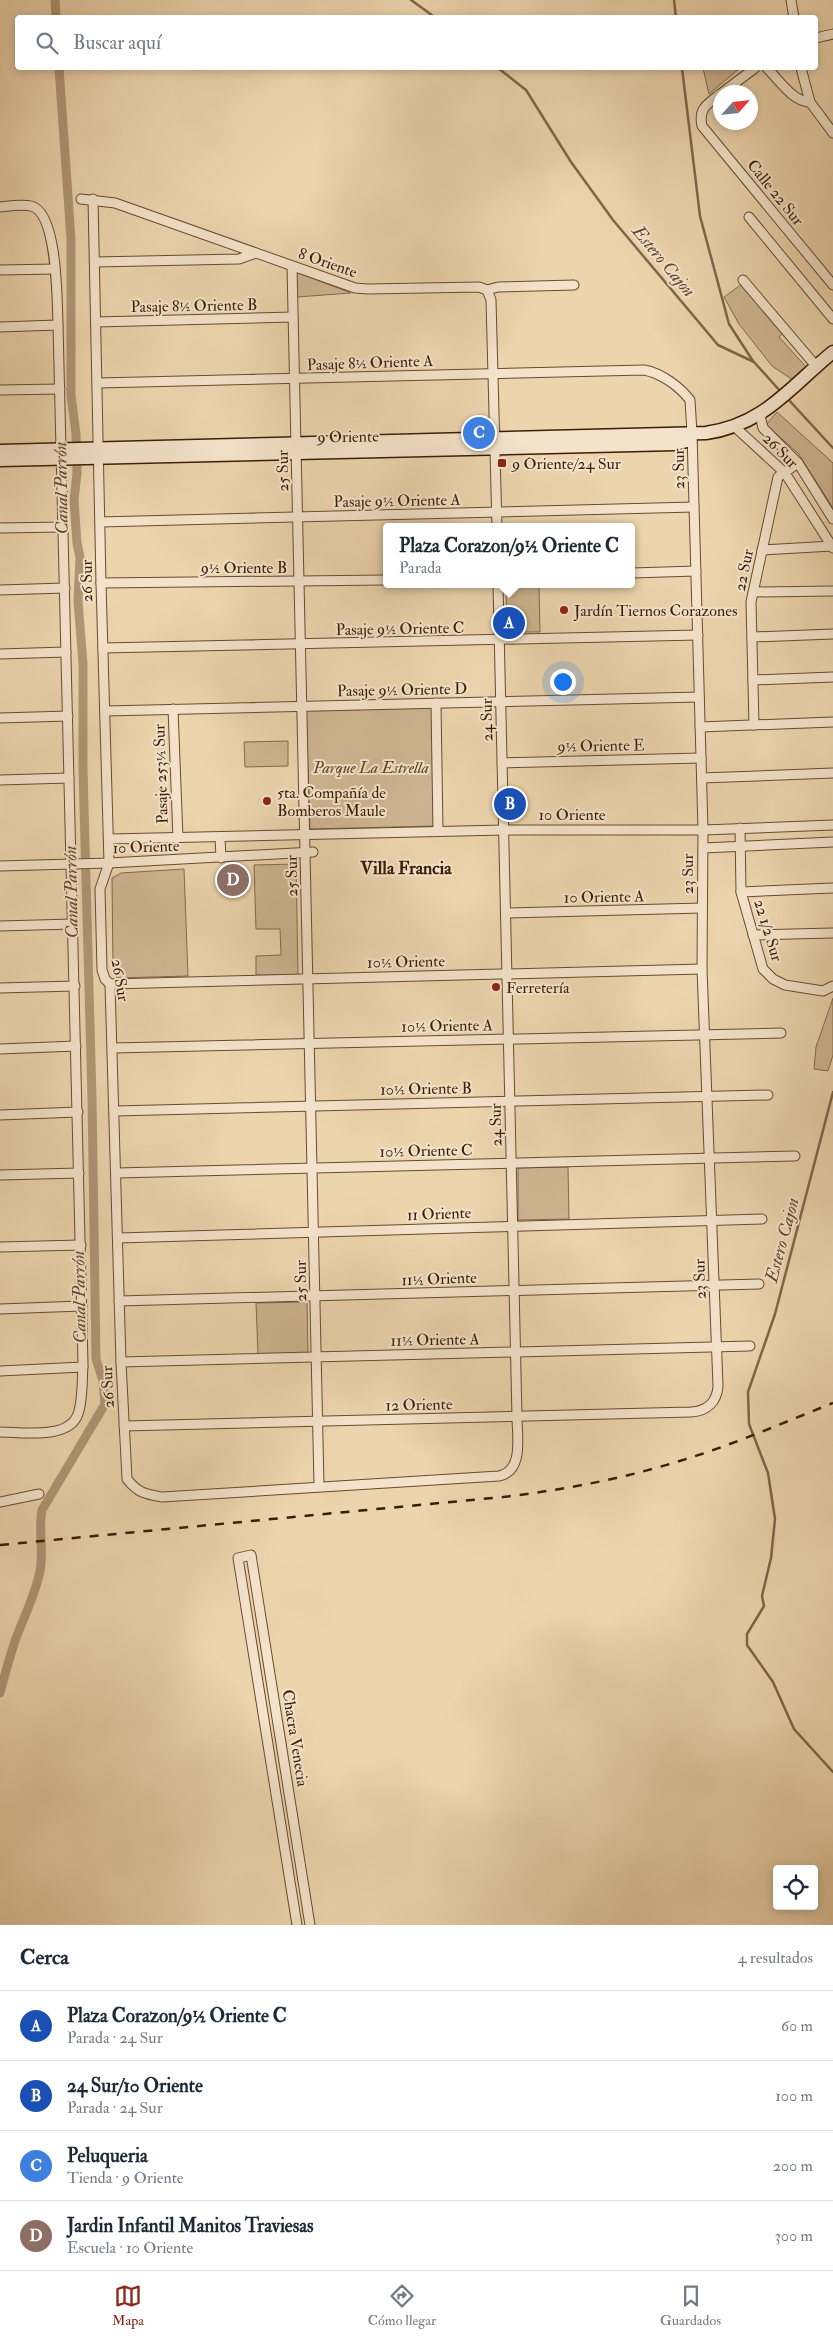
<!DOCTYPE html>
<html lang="es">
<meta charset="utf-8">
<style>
:root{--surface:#fff;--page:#f2f2f3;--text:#1f2937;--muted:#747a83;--line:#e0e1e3;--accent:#8f2418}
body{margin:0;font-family:"IM FELL Double Pica",serif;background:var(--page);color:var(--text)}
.controls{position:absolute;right:15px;bottom:15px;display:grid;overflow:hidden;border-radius:5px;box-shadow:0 2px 8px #0003}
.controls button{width:45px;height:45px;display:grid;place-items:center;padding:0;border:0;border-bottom:1px solid var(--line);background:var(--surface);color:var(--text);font:25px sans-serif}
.compass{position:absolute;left:713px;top:85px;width:45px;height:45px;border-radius:50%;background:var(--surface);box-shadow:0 2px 8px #0003;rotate:63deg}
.you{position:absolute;left:562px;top:681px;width:18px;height:18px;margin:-12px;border:4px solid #fff;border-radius:50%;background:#1a73e8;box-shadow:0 0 0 8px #1a73e833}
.badge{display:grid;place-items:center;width:32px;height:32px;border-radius:50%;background:var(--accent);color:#fff;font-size:16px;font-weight:700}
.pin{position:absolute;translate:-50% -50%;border:2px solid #fff;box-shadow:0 1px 5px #0006}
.popup{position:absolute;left:383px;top:523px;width:252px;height:65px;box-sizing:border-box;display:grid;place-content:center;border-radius:5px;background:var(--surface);filter:drop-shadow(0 1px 4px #0005);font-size:16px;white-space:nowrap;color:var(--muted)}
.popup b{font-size:19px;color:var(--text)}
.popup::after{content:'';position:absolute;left:50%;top:100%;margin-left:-10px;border:10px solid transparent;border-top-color:var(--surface)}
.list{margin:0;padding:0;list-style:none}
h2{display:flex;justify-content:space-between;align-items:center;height:65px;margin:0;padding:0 20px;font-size:21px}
h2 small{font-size:16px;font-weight:400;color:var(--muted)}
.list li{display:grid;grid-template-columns:32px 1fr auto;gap:15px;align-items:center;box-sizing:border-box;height:70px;padding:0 20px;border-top:1px solid var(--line)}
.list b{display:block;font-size:19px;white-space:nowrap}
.list p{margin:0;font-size:16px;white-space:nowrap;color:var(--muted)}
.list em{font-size:16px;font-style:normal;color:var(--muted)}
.icon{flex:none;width:28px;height:28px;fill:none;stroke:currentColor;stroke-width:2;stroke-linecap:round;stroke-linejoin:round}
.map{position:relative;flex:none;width:833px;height:1925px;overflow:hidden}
.search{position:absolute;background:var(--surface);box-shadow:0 2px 8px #0003;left:15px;right:15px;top:15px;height:55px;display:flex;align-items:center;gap:12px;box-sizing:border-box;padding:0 18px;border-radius:5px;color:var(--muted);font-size:19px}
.sheet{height:345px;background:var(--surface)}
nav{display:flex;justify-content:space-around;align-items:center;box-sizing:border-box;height:70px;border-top:1px solid var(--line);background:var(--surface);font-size:14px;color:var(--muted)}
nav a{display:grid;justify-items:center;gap:2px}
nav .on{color:var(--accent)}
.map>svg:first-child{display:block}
.green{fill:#ceb591;stroke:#84694c}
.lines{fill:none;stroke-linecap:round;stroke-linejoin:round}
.stream{stroke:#816649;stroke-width:2.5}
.canal{stroke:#b09675;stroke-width:9}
.street-casing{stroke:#674b30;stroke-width:11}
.secondary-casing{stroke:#3b1d07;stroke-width:15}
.street{stroke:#f3e3ca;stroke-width:9}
.secondary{stroke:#f3e3ca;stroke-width:12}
.rail{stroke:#3b1d07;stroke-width:2.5;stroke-dasharray:9 9;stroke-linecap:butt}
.poi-dot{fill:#8f2418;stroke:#f3e3ca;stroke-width:2}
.labels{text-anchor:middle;stroke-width:4;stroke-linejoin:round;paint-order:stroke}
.street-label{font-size:16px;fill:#3b1d07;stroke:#f3e3ca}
.poi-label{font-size:16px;fill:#3b1d07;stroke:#f3e3ca;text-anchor:start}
.park-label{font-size:16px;font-style:italic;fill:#60432a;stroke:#f3e3ca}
.water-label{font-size:18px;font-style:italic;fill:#64472e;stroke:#f3e3ca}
.neighbourhood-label{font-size:18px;font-weight:bold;fill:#3b1d07;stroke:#f3e3ca}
</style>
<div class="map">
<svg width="833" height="1925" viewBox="0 0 833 1925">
<rect width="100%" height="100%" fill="#ecd4ad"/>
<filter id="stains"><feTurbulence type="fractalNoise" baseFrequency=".004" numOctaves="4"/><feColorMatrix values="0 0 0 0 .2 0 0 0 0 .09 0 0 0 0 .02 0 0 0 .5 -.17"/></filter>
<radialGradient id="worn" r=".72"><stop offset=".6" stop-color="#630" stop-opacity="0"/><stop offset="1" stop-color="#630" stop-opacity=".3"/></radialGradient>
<g class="green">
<polygon points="703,68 740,68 709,94"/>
<polygon points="296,272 351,293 297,297"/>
<polygon points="742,284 783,333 779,337 807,368 793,380 772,366 739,324 724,297"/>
<polygon points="777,412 833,463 833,508 798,453 766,425"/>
<polygon points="506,587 539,587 540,632 507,632"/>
<polygon points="430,706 432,709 435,826 310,829 306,709"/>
<polygon points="288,741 288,766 245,767 244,742"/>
<polygon points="296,864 298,975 256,975 256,956 281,955 280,929 256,929 254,865"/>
<polygon points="184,869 188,976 117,978 113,970 112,878 121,873"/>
<polygon points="833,998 833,1055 828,1071 814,1069 816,1047"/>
<polygon points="568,1167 569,1219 518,1220 518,1168"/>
<polygon points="307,1302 308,1353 258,1354 256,1303"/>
</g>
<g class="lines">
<g class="stream">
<polyline points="411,0 436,18"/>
<polyline points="674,0 676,18"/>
<polyline points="498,68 526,90 571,162 613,220 718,345 754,362 781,392"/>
<polyline points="682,68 700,216 729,324 753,361"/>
<polyline points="787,398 833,448"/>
<polyline points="833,1092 775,1314 748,1392 749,1424 768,1473 775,1519 771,1558 762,1596 764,1606 747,1634 747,1645 773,1682 794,1729 833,1772"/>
</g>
<g class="canal">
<polyline points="55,0 56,18"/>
<path d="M0,1693C4,1677 9,1660 14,1644C22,1620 35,1597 40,1571C44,1550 38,1530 42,1510L105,1404L103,1381L96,1359L92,1098L83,770V664L78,601L80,558L77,543L74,500L77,473L76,434L71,395V239L59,68"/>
</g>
<g class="street-casing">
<g id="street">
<polyline points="791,0 794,18"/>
<polyline points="816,38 833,34"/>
<path d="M767,68C778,79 793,102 810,102"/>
<polyline points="801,68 810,102 833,133"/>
<polyline points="723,92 755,68"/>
<path d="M720,94C708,104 698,108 702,126L833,285"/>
<polyline points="81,199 115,203 355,288 368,289 479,287 487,290 498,287 574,285"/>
<path d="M93,199L101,583L109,863L100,889L102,970L105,979L110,984L121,1362L127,1479C138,1493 145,1494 162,1497L499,1476C524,1471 517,1436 517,1417L498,584"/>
<path d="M0,207C9,206 22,204 31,206C58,212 57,302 58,325L83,1364C82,1380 83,1400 78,1414C69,1440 22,1432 0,1432"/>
<polyline points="749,217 833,319"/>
<polyline points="95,262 239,259 256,253"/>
<polyline points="292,266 319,1485"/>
<polyline points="0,270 55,269"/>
<polyline points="743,280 816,366"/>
<polyline points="487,290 491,300 497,527"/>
<polyline points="96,322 293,317"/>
<polyline points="0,327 58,325"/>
<path d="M98,383L644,370C661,373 679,386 690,400L692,433L703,830L702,969L718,1386C717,1402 707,1411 691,1412L124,1426"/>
<polyline points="0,390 60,389"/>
<polyline points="760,415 763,428 798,463 833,519"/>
<polyline points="735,427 785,473 833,548"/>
<polyline points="100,522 694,507"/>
<polyline points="0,528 63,527"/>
<polyline points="762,550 832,546"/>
<polyline points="632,573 696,571"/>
<polyline points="101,583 386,580"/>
<polyline points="0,590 65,588"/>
<polyline points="753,592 833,591"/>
<polyline points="752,637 833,634"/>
<polyline points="103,648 698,635"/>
<polyline points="0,654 66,652"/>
<polyline points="753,680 833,677"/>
<polyline points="436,703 438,831"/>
<polyline points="173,709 178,838"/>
<polyline points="105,711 699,697"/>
<polyline points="0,718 68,716"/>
<polyline points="754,725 751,602 778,477 798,463"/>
<polyline points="700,727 833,722"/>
<polyline points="502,763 701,758"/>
<polyline points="702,778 833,773"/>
<polyline points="0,780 69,778"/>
<polyline points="740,828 741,892 763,969 773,979 785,985 823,991 833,986"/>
<polyline points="220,837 221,858"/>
<polyline points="109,839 504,830 703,830 833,825"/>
<polyline points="703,848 833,842"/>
<polyline points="0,866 109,863 313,852"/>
<polyline points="741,892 833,888"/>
<polyline points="506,913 702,908"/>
<polyline points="0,926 73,924"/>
<polyline points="753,935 833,933"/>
<polyline points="110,984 702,969"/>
<polyline points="0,988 75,986"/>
<polyline points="113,1048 781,1033"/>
<polyline points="0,1049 76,1046"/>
<polyline points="115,1111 768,1095"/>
<polyline points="0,1115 78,1112"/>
<polyline points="117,1173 795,1156"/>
<polyline points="0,1175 79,1173"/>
<polyline points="118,1238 762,1219"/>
<polyline points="0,1247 81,1245"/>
<polyline points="119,1301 759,1284"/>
<polyline points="0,1309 82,1306"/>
<polyline points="121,1362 750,1346"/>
<polyline points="0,1371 83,1367"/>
<polyline points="0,1502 39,1494"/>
<polyline points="297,1925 238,1558 251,1555 310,1925"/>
</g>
</g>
<g class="secondary-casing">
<g id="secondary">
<path d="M0,451L706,433C764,425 790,387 833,352"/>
<polyline points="0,460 675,444 687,441 692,433"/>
</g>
</g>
<use href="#street" class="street"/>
<use href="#secondary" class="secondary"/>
<path class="rail" d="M0,1545L503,1497C561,1490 617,1480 673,1463C728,1447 780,1424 833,1403"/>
</g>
<g class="poi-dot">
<rect x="497" y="458" width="10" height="10" rx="2.5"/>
<circle cx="564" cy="610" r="5"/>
<circle cx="267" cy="801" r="5"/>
<circle cx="496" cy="987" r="5"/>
</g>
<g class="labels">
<g class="street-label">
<text transform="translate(776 192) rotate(51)" y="6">Calle 22 Sur</text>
<text transform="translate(328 262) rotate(19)" y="6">8 Oriente</text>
<text transform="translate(194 305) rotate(-1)" y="6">Pasaje 8½ Oriente B</text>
<text transform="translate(370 362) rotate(-2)" y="6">Pasaje 8½ Oriente A</text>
<text transform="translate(348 436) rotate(-1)" y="6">9 Oriente</text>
<text transform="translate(781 450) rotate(45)" y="6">26 Sur</text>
<text transform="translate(678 469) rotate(-91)" y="6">23 Sur</text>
<text transform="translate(282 471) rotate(-91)" y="6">25 Sur</text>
<text transform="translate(397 500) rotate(-1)" y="6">Pasaje 9½ Oriente A</text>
<text x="244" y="573">9½ Oriente B</text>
<text transform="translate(743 570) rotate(-78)" y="6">22 Sur</text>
<text transform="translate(86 581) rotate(-91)" y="6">26 Sur</text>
<text transform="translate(400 628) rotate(-1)" y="6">Pasaje 9½ Oriente C</text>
<text transform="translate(402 689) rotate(-1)" y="6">Pasaje 9½ Oriente D</text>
<text transform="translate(486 720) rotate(-91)" y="6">24 Sur</text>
<text transform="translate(601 745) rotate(-1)" y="6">9½ Oriente E</text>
<text transform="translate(160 774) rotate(-92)" y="6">Pasaje 253½ Sur</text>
<text x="572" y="820">10 Oriente</text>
<text transform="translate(146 846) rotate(-2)" y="6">10 Oriente</text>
<text transform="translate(687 874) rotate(-90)" y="6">23 Sur</text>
<text transform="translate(291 876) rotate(-91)" y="6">25 Sur</text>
<text transform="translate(604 896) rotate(-1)" y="6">10 Oriente A</text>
<text transform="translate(769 930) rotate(73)" y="6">22 1/2 Sur</text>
<text transform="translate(406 961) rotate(-1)" y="6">10½ Oriente</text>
<text transform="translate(121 980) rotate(80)" y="6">26 Sur</text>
<text transform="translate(447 1025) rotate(-1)" y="6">10½ Oriente A</text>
<text transform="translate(426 1088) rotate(-1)" y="6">10½ Oriente B</text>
<text transform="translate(495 1125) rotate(-91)" y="6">24 Sur</text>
<text transform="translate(426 1150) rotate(-1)" y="6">10½ Oriente C</text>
<text transform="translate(439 1213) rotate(-2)" y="6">11 Oriente</text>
<text transform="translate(439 1278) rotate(-2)" y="6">11½ Oriente</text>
<text transform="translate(699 1279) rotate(-92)" y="6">23 Sur</text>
<text transform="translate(300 1281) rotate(-91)" y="6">25 Sur</text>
<text transform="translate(435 1339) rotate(-1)" y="6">11½ Oriente A</text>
<text transform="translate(107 1387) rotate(-93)" y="6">26 Sur</text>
<text transform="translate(419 1404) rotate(-1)" y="6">12 Oriente</text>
<text transform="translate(296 1738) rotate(81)" y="6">Chacra Venecia</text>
</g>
<g class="poi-label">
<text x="512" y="469">9 Oriente/24 Sur</text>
<text x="574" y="616">Jardín Tiernos Corazones</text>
<text x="277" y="798">5ta. Compañía de<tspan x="277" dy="18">Bomberos Maule</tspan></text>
<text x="506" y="993">Ferretería</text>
</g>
<g class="park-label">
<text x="371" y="773">Parque La Estrella</text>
</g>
<g class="water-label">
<text transform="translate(664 261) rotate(50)" y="6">Estero Cajon</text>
<text transform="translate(61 488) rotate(-91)" y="6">Canal Parrón</text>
<text transform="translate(71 892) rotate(-91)" y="6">Canal Parrón</text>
<text transform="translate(782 1240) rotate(-75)" y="6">Estero Cajon</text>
<text transform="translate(79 1297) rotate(-91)" y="6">Canal Parrón</text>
</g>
<g class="neighbourhood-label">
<text x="406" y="874">Villa Francia</text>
</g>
</g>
<rect width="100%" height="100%" filter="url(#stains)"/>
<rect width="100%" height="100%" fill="url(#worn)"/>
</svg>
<div class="controls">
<button><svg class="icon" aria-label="locate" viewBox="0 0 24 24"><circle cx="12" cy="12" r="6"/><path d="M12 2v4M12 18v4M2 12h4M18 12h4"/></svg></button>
</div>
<svg class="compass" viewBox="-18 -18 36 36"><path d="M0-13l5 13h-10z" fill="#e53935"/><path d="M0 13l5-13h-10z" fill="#747a83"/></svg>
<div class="you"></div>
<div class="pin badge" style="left:509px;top:623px;background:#1a4fb4">A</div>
<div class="popup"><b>Plaza Corazon/9½ Oriente C</b>Parada</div>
<div class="pin badge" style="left:510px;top:804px;background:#1a4fb4">B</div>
<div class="pin badge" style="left:479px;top:433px;background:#3f7fe0">C</div>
<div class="pin badge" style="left:233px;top:880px;background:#8d6e63">D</div>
<div class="search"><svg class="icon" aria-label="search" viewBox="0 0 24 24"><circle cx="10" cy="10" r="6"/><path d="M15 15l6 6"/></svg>Buscar aquí</div>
</div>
<section class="sheet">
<h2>Cerca<small>4 resultados</small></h2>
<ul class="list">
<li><span class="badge" style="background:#1a4fb4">A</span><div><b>Plaza Corazon/9½ Oriente C</b><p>Parada · 24 Sur</p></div><em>60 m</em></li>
<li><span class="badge" style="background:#1a4fb4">B</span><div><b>24 Sur/10 Oriente</b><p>Parada · 24 Sur</p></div><em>100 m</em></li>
<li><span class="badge" style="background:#3f7fe0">C</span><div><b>Peluqueria</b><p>Tienda · 9 Oriente</p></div><em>200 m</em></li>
<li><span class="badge" style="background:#8d6e63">D</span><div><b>Jardin Infantil Manitos Traviesas</b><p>Escuela · 10 Oriente</p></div><em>300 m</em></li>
</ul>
</section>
<nav>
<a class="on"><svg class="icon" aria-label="map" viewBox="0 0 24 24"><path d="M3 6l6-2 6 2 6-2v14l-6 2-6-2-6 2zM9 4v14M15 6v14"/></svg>Mapa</a>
<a><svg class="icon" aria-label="directions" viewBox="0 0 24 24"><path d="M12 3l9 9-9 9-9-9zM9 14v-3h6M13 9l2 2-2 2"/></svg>Cómo llegar</a>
<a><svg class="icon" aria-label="saved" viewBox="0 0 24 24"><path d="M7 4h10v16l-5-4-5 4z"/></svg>Guardados</a>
</nav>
